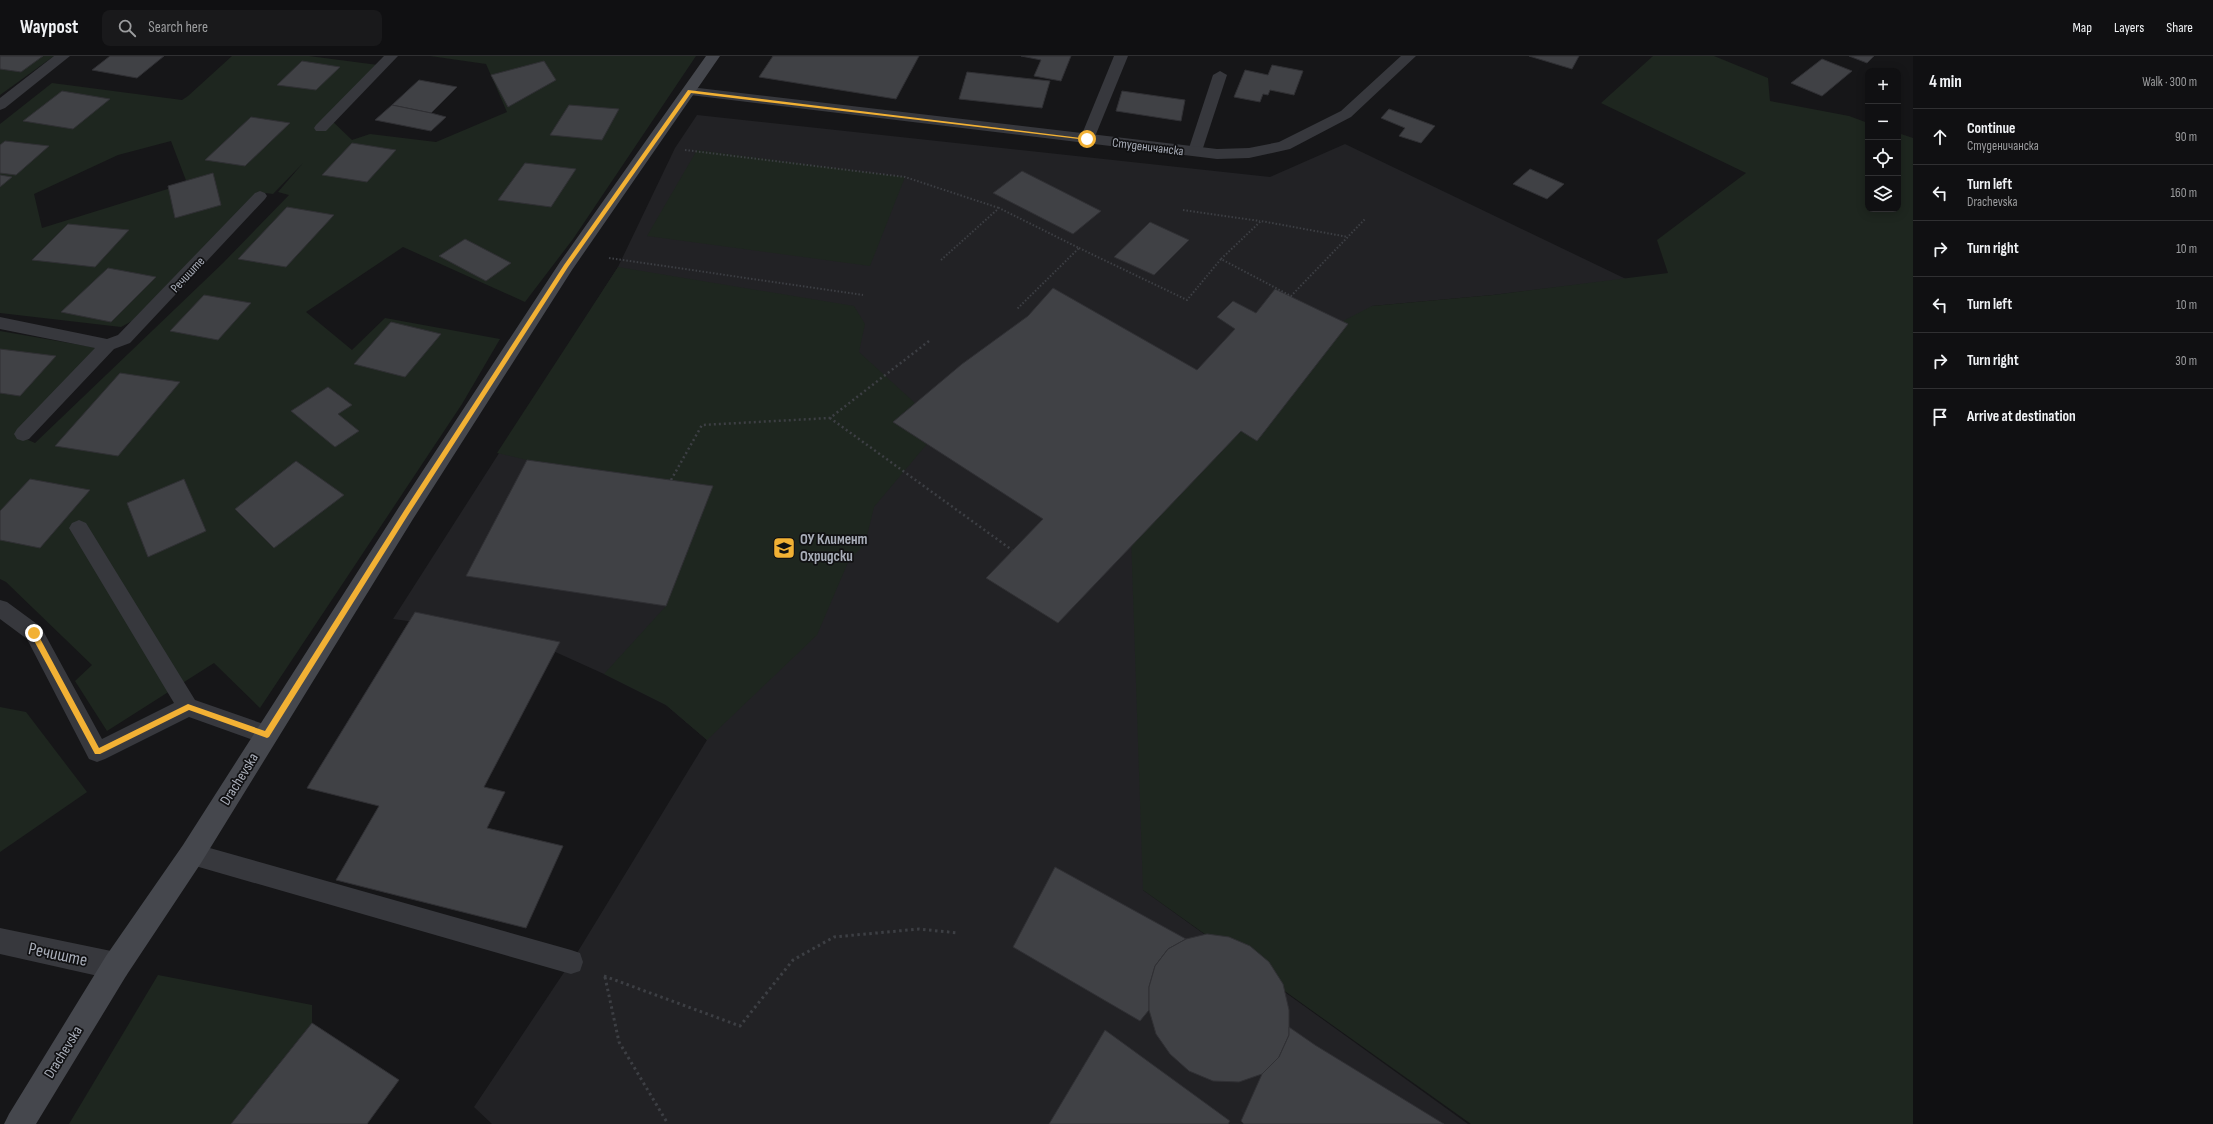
<!DOCTYPE html>
<meta charset="utf-8">
<style>
:root{--surface:#101012;--page:#19191b;--text:#f1f3f6;--muted:#9c9d9f;--line:#303032}
body{margin:0;font-family:"Sofia Sans Condensed",sans-serif;background:var(--page);color:var(--text)}
.controls{position:absolute;right:12px;top:12px;display:grid;overflow:hidden;border-radius:8px;box-shadow:0 2px 10px #0003}
.controls button{width:36px;height:36px;display:grid;place-items:center;padding:0;border:0;border-bottom:1px solid var(--line);background:var(--surface);color:var(--text);font:20px sans-serif}
.stop{position:absolute;width:12px;height:12px;margin:-9px;border:3px solid #f2b134;border-radius:50%;background:#fff}
.stop.end{background:#f2b134;border-color:#fff;box-shadow:0 1px 4px #0008}
.list{margin:0;padding:0;list-style:none}
h2{display:flex;justify-content:space-between;align-items:center;height:52px;margin:0;padding:0 16px;font-size:17px}
h2 small{font-size:13px;font-weight:400;color:var(--muted)}
.list li{display:grid;grid-template-columns:26px 1fr auto;gap:12px;align-items:center;box-sizing:border-box;height:56px;padding:0 16px;border-top:1px solid var(--line)}
.list b{display:block;font-size:15px;white-space:nowrap}
.list p{margin:0;font-size:13px;white-space:nowrap;color:var(--muted)}
.list em{font-size:13px;font-style:normal;color:var(--muted)}
.icon{flex:none;width:22px;height:22px;fill:none;stroke:currentColor;stroke-width:2;stroke-linecap:round;stroke-linejoin:round}
.map{position:relative;flex:none;width:1913px;height:1068px;overflow:hidden}
header{display:flex;align-items:center;gap:24px;box-sizing:border-box;height:56px;padding:0 20px;background:var(--surface);border-bottom:1px solid var(--line)}
header strong{font-size:19px}
nav{display:flex;gap:22px;margin-inline-start:auto;font-size:14px}
.search{width:280px;height:36px;background:var(--page);display:flex;align-items:center;gap:10px;box-sizing:border-box;padding:0 14px;border-radius:8px;color:var(--muted);font-size:15px}
main{display:flex}
aside{flex:1;background:var(--surface)}
.map>svg:first-child{display:block}
.built{fill:#222225}
.green{fill:#1e261f;fill-rule:evenodd}
.building{fill:#404145;stroke:#303034}
.lines{fill:none;stroke-linecap:round;stroke-linejoin:round}
.path-far2{stroke:#3d3f44;stroke-width:2;stroke-dasharray:1.5 2;stroke-linecap:butt}
.path-far1{stroke:#3d3f44;stroke-width:2.5;stroke-dasharray:2 3;stroke-linecap:butt}
.path{stroke:#3d3f44;stroke-width:3;stroke-dasharray:2.5 3.5;stroke-linecap:butt}
.service{fill:#37383d;fill-rule:evenodd}
.minor{fill:#37383d;fill-rule:evenodd}
.secondary{fill:#45474d;fill-rule:evenodd}
.route{fill:#f2b134}
.labels{text-anchor:middle;stroke-width:3.5;stroke-linejoin:round;paint-order:stroke}
.far-street-label{font-size:13px;fill:#a8adb8;stroke:#111113}
.poi-label{font-size:15px;font-weight:bold;fill:#a8adb8;stroke:#111113;text-anchor:start}
.street-label{font-size:15px;fill:#a8adb8;stroke:#111113}
.near-street-label{font-size:18px;fill:#a8adb8;stroke:#111113}
</style>
<header>
<strong>Waypost</strong>
<div class="search"><svg class="icon" aria-label="search" viewBox="0 0 24 24"><circle cx="10" cy="10" r="6"/><path d="M15 15l6 6"/></svg>Search here</div>
<nav><a>Map</a><a>Layers</a><a>Share</a></nav>
</header>
<main>
<div class="map">
<svg width="1913" height="1068" viewBox="0 0 1913 1068">
<rect width="100%" height="100%" fill="#161618"/>
<polygon class="built" points="697,59 1270,121 1345,88 1626,223 1493,239 1372,250 1143,834 1468,1068 492,1068 474,1051 577,897 707,684 666,649 604,618 520,580 393,563 618,211 675,92"/>
<g class="green">
<polygon points="0,0 54,0 0,39"/>
<path d="M232,0H309L378,9L329,62L352,84L370,78L436,86L507,56L486,8L430,0H696L573,183L525,246L403,191L306,256L352,294L385,262L500,283L462,348L260,652L214,607L107,675L75,625L92,609L6,526L0,523V275L98,292L15,378L35,387L223,207L289,139L278,136L303,107L273,138L257,136L132,265L121,271L0,257V68L52,27L182,44L188,40ZM171,85L187,127L42,172L34,138L118,99Z"/>
<polygon points="1653,0 1714,0 1768,22 1770,45 1849,60 1868,67 1868,153 1898,153 1898,77 1913,82 1913,1068 1471,1068 1143,834 1129,421 1235,321 1372,250 1493,239 1668,217 1657,184 1746,117 1601,47"/>
<polygon points="697,94 905,121 870,210 647,180"/>
<polygon points="618,211 854,250 865,268 859,296 915,347 893,366 927,388 874,451 865,488 849,504 817,579 707,684 666,649 604,618 666,550 713,430 527,404 497,397"/>
<polygon points="0,651 26,656 87,736 0,796"/>
<polygon points="158,919 312,949 312,967 231,1068 69,1068"/>
</g>
<g class="building">
<polygon points="0,0 43,0 21,16 0,13"/>
<polygon points="110,0 164,0 137,22 92,14"/>
<polygon points="773,0 919,0 896,43 759,21"/>
<polygon points="1021,0 1071,0 1061,25 1034,20 1041,4"/>
<polygon points="1529,0 1579,0 1572,13"/>
<polygon points="1849,0 1874,0 1867,7"/>
<polygon points="1822,3 1852,15 1822,40 1791,27"/>
<polygon points="302,5 340,11 316,34 277,29"/>
<polygon points="544,5 556,24 508,51 491,19"/>
<polygon points="1272,9 1303,15 1294,39 1270,34 1268,39 1263,38 1260,46 1234,41 1245,14 1268,19"/>
<polygon points="967,16 1050,25 1042,52 959,43"/>
<polygon points="419,24 457,31 431,57 392,49"/>
<polygon points="62,35 110,43 73,73 23,65"/>
<polygon points="1122,35 1185,44 1181,65 1116,55"/>
<polygon points="392,49 431,57 446,61 431,75 375,64"/>
<polygon points="569,49 619,53 602,84 550,79"/>
<polygon points="1389,53 1435,70 1421,87 1399,80 1405,72 1381,62"/>
<polygon points="251,61 290,67 245,110 205,104"/>
<polygon points="5,85 49,90 16,119 0,117 0,89"/>
<polygon points="352,87 396,94 367,126 322,119"/>
<polygon points="525,107 576,113 551,151 498,144"/>
<polygon points="1530,113 1564,128 1547,143 1513,128"/>
<polygon points="1022,115 1101,155 1073,178 993,137"/>
<polygon points="213,117 221,149 175,162 168,130"/>
<polygon points="0,119 12,121 0,131"/>
<polygon points="287,151 334,159 286,211 238,203"/>
<polygon points="1150,166 1189,184 1154,219 1114,201"/>
<polygon points="68,168 129,174 95,211 32,204"/>
<polygon points="465,183 511,207 486,225 439,200"/>
<polygon points="108,212 156,221 111,266 61,256"/>
<polygon points="1053,232 1197,314 1235,273 1217,261 1233,245 1256,257 1275,233 1348,268 1257,385 1241,375 1058,567 986,522 1043,463 893,366 962,308 1028,260"/>
<polygon points="204,239 251,247 218,284 170,275"/>
<polygon points="391,266 441,278 405,321 354,308"/>
<polygon points="0,293 56,300 20,340 0,337"/>
<polygon points="120,317 180,326 118,400 55,390"/>
<polygon points="328,331 352,349 338,358 359,375 335,391 291,355"/>
<polygon points="527,404 713,430 666,550 466,520"/>
<polygon points="296,405 344,439 274,492 235,453"/>
<polygon points="30,423 90,434 40,492 0,484 0,455"/>
<polygon points="184,423 206,475 148,501 127,447"/>
<polygon points="415,556 560,586 484,731 505,736 487,772 563,790 526,872 336,824 379,750 307,732"/>
<polygon points="1055,811 1186,883 1168,893 1155,910 1149,931 1149,954 1140,965 1013,891"/>
<polygon points="1207,878 1229,881 1250,890 1269,906 1283,928 1289,954 1289,979 1279,1001 1262,1018 1239,1026 1213,1025 1189,1015 1170,998 1156,978 1149,954 1149,931 1155,910 1168,893 1186,883"/>
<polygon points="312,967 399,1024 367,1068 231,1068"/>
<polygon points="1289,971 1315,989 1444,1068 1244,1068 1241,1065 1262,1018 1279,1001 1289,979"/>
<polygon points="1105,974 1230,1065 1228,1068 1049,1068"/>
</g>
<g class="lines">
<g class="path-far2">
<polyline points="685,94 905,121 999,152"/>
<polyline points="1183,154 1260,165"/>
<polyline points="1079,192 1187,244 1221,203 1291,240 1366,162"/>
<polyline points="609,202 863,239"/>
<polyline points="1221,203 1261,165 1348,181"/>
<polyline points="941,204 999,152 1079,192 1017,253"/>
</g>
<g class="path-far1">
<polyline points="929,285 830,362 1012,494"/>
<polyline points="671,424 702,369 830,362"/>
</g>
<g class="path">
<polyline points="604,920 740,970 793,904 834,881 919,873 958,877"/>
<polyline points="605,921 619,986 668,1068"/>
</g>
<g class="service">
<polygon points="384,0 398,0 326,75 316,75 314,72 316,69"/>
<polygon points="1114,0 1128,0 1094,83 1087,87 1082,86 1080,83"/>
<polygon points="1220,15 1227,19 1202,95 1195,99 1190,98 1188,95 1213,19"/>
<polygon points="260,135 265,137 267,140 265,143 130,287 114,293 29,383 23,385 17,383 14,378 17,373 95,292 0,273 0,261 107,283 118,279 255,137"/>
<polygon points="79,464 86,467 195,644 275,672 278,679 275,686 267,689 189,661 105,703 97,706 89,703 27,583 0,563 0,544 7,546 41,571 102,683 174,647 69,472 72,467"/>
<polygon points="192,787 571,894 580,897 583,906 580,915 571,918 192,809 184,806 180,798 184,790"/>
</g>
<g class="minor">
<polygon points="54,0 70,0 5,52 0,54 0,42"/>
<polygon points="1401,0 1416,0 1351,61 1290,93 1249,102 1217,103 690,39 685,38 683,35 685,32 690,31 1217,93 1249,92 1279,86 1341,55"/>
<polygon points="0,872 116,896 126,900 130,910 126,920 116,924 0,898"/>
</g>
<polygon class="secondary" points="706,0 720,0 572,214 413,463 201,807 126,920 36,1068 4,1068 9,1058 106,900 183,789 399,451 560,206"/>
</g>
<polygon class="route" points="688,34 1089,83 1087,84 691,37 568,211 408,459 269,681 267,682 189,654 100,698 95,698 31,579 31,575 36,575 99,692 188,648 265,675 404,455 564,209"/>
<defs>
<g id="school-square" transform="scale(1.15)"><rect x="-9" y="-9" width="18" height="18" rx="4" fill="#f2b134" stroke="#111113"/><path d="M0-5L7-2L0 1L-7-2ZM-4 1L0 2.5L4 1V4Q0 6-4 4Z" fill="#111"/></g>
</defs>
<g fill-rule="evenodd">
<use href="#school-square" x="784" y="492"/>
</g>
<g class="labels">
<g class="far-street-label">
<text transform="translate(1148 90) rotate(7)" y="5">Студеничанска</text>
<text transform="translate(187 218) rotate(-47)" y="5">Речиште</text>
</g>
<g class="poi-label">
<text x="800" y="488">ОУ Климент<tspan x="800" dy="17">Охридски</tspan></text>
</g>
<g class="street-label">
<text transform="translate(239 723) rotate(-58)" y="5">Drachevska</text>
<text transform="translate(63 996) rotate(-58)" y="5">Drachevska</text>
</g>
<g class="near-street-label">
<text transform="translate(58 898) rotate(12)" y="6">Речиште</text>
</g>
</g>
</svg>
<div class="controls">
<button>+</button>
<button>−</button>
<button><svg class="icon" aria-label="locate" viewBox="0 0 24 24"><circle cx="12" cy="12" r="6"/><path d="M12 2v4M12 18v4M2 12h4M18 12h4"/></svg></button>
<button><svg class="icon" aria-label="layers" viewBox="0 0 24 24"><path d="M12 4l9 5-9 5-9-5zM3 14l9 5 9-5"/></svg></button>
</div>
<div class="stop" style="left:1087px;top:83px"></div>
<div class="stop end" style="left:34px;top:577px"></div>
</div>
<aside>
<h2>4 min<small>Walk · 300 m</small></h2>
<ul class="list">
<li><svg class="icon" aria-label="ahead" viewBox="0 0 24 24"><path d="M12 20V5M6 11l6-6 6 6"/></svg><div><b>Continue</b><p>Студеничанска</p></div><em>90 m</em></li>
<li><svg class="icon" aria-label="left" viewBox="0 0 24 24"><path d="M17 20v-9H6M10 6l-5 5 5 5"/></svg><div><b>Turn left</b><p>Drachevska</p></div><em>160 m</em></li>
<li><svg class="icon" aria-label="right" viewBox="0 0 24 24"><path d="M7 20v-9h11M14 6l5 5-5 5"/></svg><div><b>Turn right</b></div><em>10 m</em></li>
<li><svg class="icon" aria-label="left" viewBox="0 0 24 24"><path d="M17 20v-9H6M10 6l-5 5 5 5"/></svg><div><b>Turn left</b></div><em>10 m</em></li>
<li><svg class="icon" aria-label="right" viewBox="0 0 24 24"><path d="M7 20v-9h11M14 6l5 5-5 5"/></svg><div><b>Turn right</b></div><em>30 m</em></li>
<li><svg class="icon" aria-label="arrive" viewBox="0 0 24 24"><path d="M6 21V4h12l-3 4 3 4H6"/></svg><div><b>Arrive at destination</b></div></li>
</ul>
</aside>
</main>
